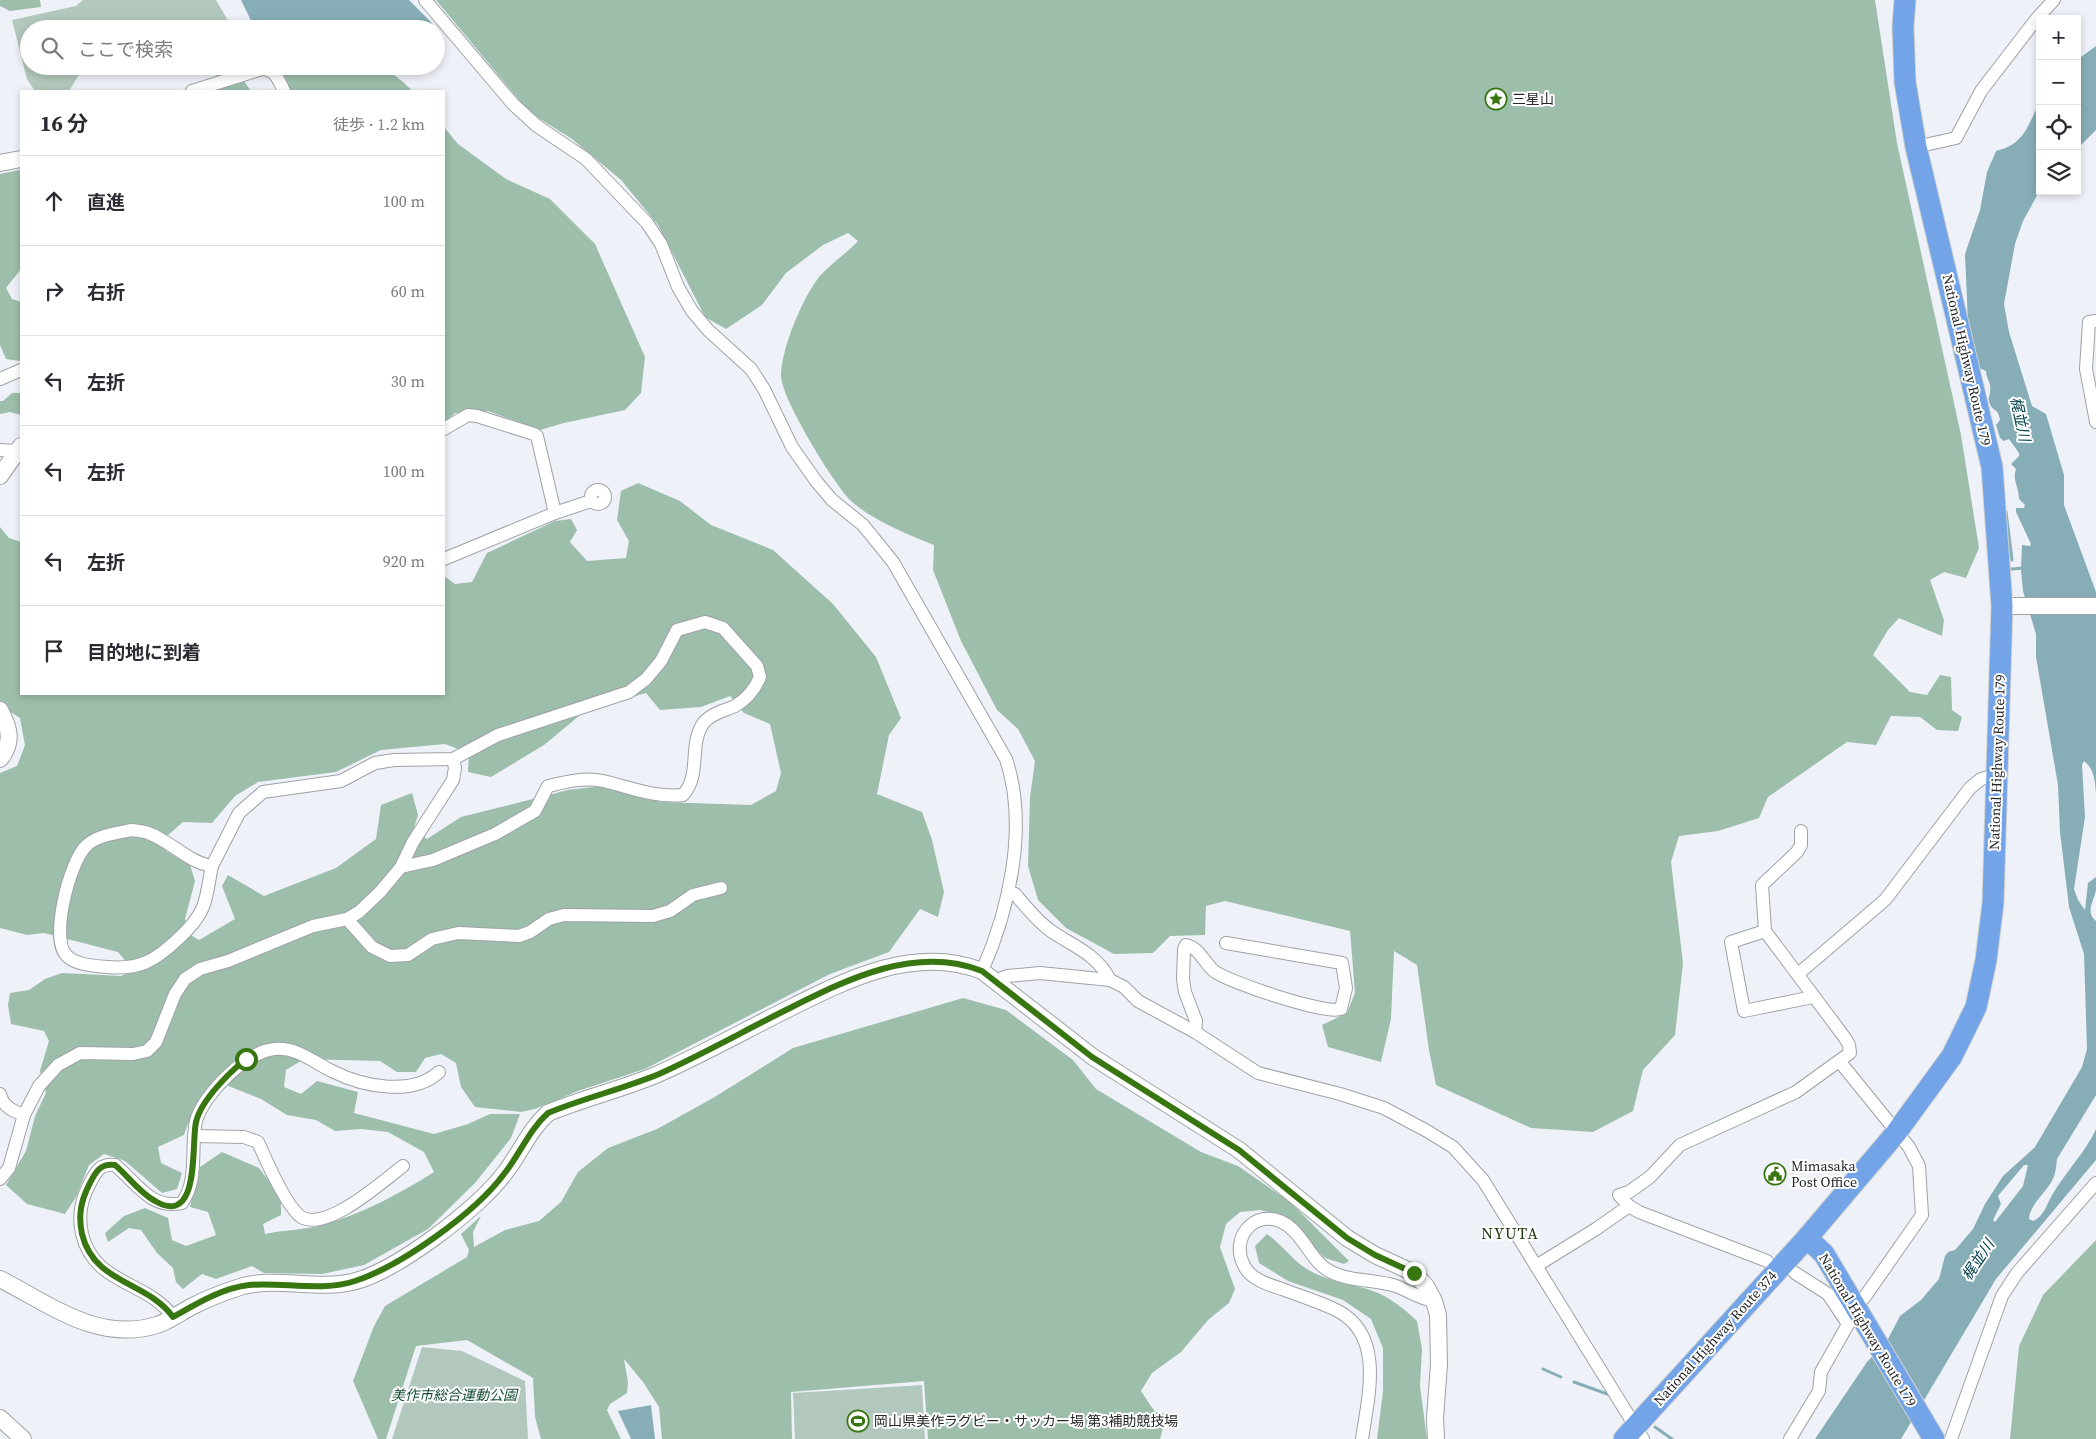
<!DOCTYPE html>
<html lang="ja">
<meta charset="utf-8">
<style>
:root{--surface:#fff;--page:#f7f7f7;--text:#2b2b33;--muted:#7c7c81;--line:#e1e1e2}
body{margin:0;font-family:"Source Serif 4","Noto Sans JP",serif;background:var(--page);color:var(--text)}
.controls{position:absolute;right:15px;top:15px;display:grid;overflow:hidden;border-radius:0px;box-shadow:0 2px 8px #0003}
.controls button{width:45px;height:45px;display:grid;place-items:center;padding:0;border:0;border-bottom:1px solid var(--line);background:var(--surface);color:var(--text);font:25px sans-serif}
.stop{position:absolute;width:15px;height:15px;margin:-11px;border:4px solid #377610;border-radius:50%;background:#fff}
.stop.end{background:#377610;border-color:#fff;box-shadow:0 1px 5px #0008}
.list{margin:0;padding:0;list-style:none}
h2{display:flex;justify-content:space-between;align-items:center;height:65px;margin:0;padding:0 20px;font-size:21px}
h2 small{font-size:16px;font-weight:400;color:var(--muted)}
.list li{display:grid;grid-template-columns:32px 1fr auto;gap:15px;align-items:center;box-sizing:border-box;height:90px;padding:0 20px;border-top:1px solid var(--line)}
.list b{display:block;font-size:19px;white-space:nowrap}
.list em{font-size:16px;font-style:normal;color:var(--muted)}
.icon{flex:none;width:28px;height:28px;fill:none;stroke:currentColor;stroke-width:2;stroke-linecap:round;stroke-linejoin:round}
.map{position:relative;flex:none;width:2096px;height:1439px;overflow:hidden}
.search{position:absolute;background:var(--surface);box-shadow:0 2px 8px #0003;left:20px;top:20px;width:425px;height:55px;display:flex;align-items:center;gap:12px;box-sizing:border-box;padding:0 18px;border-radius:28px;color:var(--muted);font-size:19px}
.panel{position:absolute;background:var(--surface);box-shadow:0 2px 8px #0003;left:20px;top:90px;width:425px;height:605px;border-radius:0px}
.map>svg:first-child{display:block}
.green{fill:#b3c8bc}
.forest{fill:#9dbeab;fill-rule:evenodd}
.water{fill:#87aeb7;fill-rule:evenodd}
.lines{fill:none;stroke-linecap:round;stroke-linejoin:round}
.stream{stroke:#87aeb7;stroke-width:3}
.minor-casing{stroke:#9ea2a7;stroke-width:14}
.tertiary-casing{stroke:#9ea2a7;stroke-width:18}
.trunk-casing{stroke:#cfd0d0;stroke-width:23}
.minor{stroke:#fff;stroke-width:12}
.tertiary{stroke:#fff;stroke-width:16}
.trunk{stroke:#73a4e7;stroke-width:21}
.route{stroke:#377610;stroke-width:6}
.labels{text-anchor:middle;stroke-width:4;stroke-linejoin:round;paint-order:stroke}
.poi-label{font-size:14px;fill:#26282a;stroke:#fff;text-anchor:start}
.street-label{font-size:14px;fill:#26282a;stroke:#fff}
.park-label{font-size:14px;font-style:italic;fill:#134d33;stroke:#fff}
.water-label{font-size:15px;font-style:italic;fill:#02414c;stroke:#fff}
.quarter-label{font-size:16px;letter-spacing:1px;fill:#1a380a;stroke:#fff}
</style>
<div class="map">
<svg width="2096" height="1439" viewBox="0 0 2096 1439">
<rect width="100%" height="100%" fill="#eef2f8"/>
<g class="green">
<polygon points="83,0 216,0 233,29 29,29 29,66 102,66 80,73 69,91 35,91 27,79 12,20 76,6"/>
<polygon points="422,1347 462,1351 525,1381 528,1439 392,1439"/>
<polygon points="922,1385 925,1439 795,1439 793,1393"/>
</g>
<g class="forest">
<polygon points="0,0 40,0 41,7 10,11 0,6"/>
<path d="M436,0H1875L1897,143L1961,435L1979,548L1966,578L1944,572L1930,580L1944,620L1942,636L1899,618L1888,630L1873,655L1910,692L1927,695L1940,675L1951,677L1952,710L1962,717L1958,731L1937,730L1920,717L1891,716L1876,745L1847,742L1768,797L1759,818L1718,831L1679,836L1671,862L1683,963L1675,1035L1643,1070L1633,1111L1593,1132L1531,1128L1436,1085L1429,1050L1417,965L1394,951L1391,1019L1381,1062L1328,1047L1322,1025L1347,1013L1355,993L1350,931L1225,901L1206,906L1205,935L1170,936L1153,953L1114,954L1066,928L1038,900L1028,866L1030,797L1035,761L1018,729L997,710L961,641L933,570L934,545C908,535 870,519 850,500C834,484 780,397 781,375C782,347 802,299 819,277C830,264 846,254 858,241L848,233L823,245L786,273L762,305L726,329L705,317L658,225L621,180L572,139L529,112Z"/>
<polygon points="212,66 251,66 217,77"/>
<path d="M279,66H308L314,72C353,64 384,58 412,91H276L282,89L287,81Z"/>
<polygon points="243,80 251,91 211,91"/>
<polygon points="444,127 458,144 506,179 550,199 595,244 645,357 641,393 625,410 564,423 540,430 488,411 455,413 444,423"/>
<polygon points="19,170 21,171 21,269 6,288 12,299 21,302 20,361 6,359 0,345 0,174"/>
<polygon points="12,393 21,393 21,415 10,412 0,414 0,401 3,401"/>
<path d="M638,483L680,501L711,525L773,550L833,604L876,657L901,718L889,735L877,794L922,812L932,840L944,892L938,917L920,909L889,952L830,974L645,1069L578,1091L535,1109L521,1112L475,1107L461,1087L456,1063L441,1054L425,1058L416,1072H397L380,1061L304,1059L286,1070L284,1087L301,1094L317,1081L358,1092L354,1113L434,1134L468,1124L490,1114H520L511,1138L475,1183L428,1229L364,1265L322,1274L264,1273L252,1266L216,1279L202,1274L183,1289L176,1282L173,1268L157,1253L141,1230L129,1228L108,1242L105,1233L124,1216L145,1208L168,1218L172,1240L186,1246L216,1235L208,1212L190,1207L200,1167L222,1152L259,1168L281,1197V1215L263,1224L265,1234C283,1230 304,1230 322,1225C362,1214 399,1194 434,1172L424,1152L388,1132L361,1129L335,1131L316,1120L287,1115L261,1099L221,1083C202,1094 191,1114 184,1135L158,1147L161,1163L182,1173L177,1189L162,1193L125,1161L104,1154L89,1165L76,1197L65,1214L27,1204L6,1185L26,1151L35,1116L46,1093L40,1071L49,1041L44,1031L11,1024L8,1005L10,993L29,990L45,979L62,973L121,976L133,970L118,952L44,933L27,935L0,928V773L17,766L25,745L20,718L3,707L0,708V527L9,538L21,542V694H444V576L455,584L472,582L487,553L555,521L571,519L577,530L570,542L587,561L626,558L629,541L617,520L621,491ZM646,693L660,710L701,707L730,696L744,713L770,724L781,773L776,791L751,805L661,802L601,786L568,790L461,817L427,839L414,828L418,815L412,793L381,805L376,839L336,868L264,896L228,875L222,886L235,919L199,940L189,934L185,919L195,881L190,865L166,851L167,836L183,822L212,823L235,796L258,782L336,772L381,750L445,744L469,753L468,772L491,777L544,745L585,711Z"/>
<polygon points="963,998 1006,1010 1073,1060 1096,1089 1201,1152 1238,1166 1290,1202 1349,1261 1344,1264 1325,1258 1285,1217 1261,1210 1240,1212 1226,1224 1220,1247 1235,1289 1229,1303 1208,1320 1181,1352 1152,1373 1141,1391 1155,1412 1167,1414 1160,1439 928,1439 924,1381 791,1392 792,1439 662,1439 659,1407 643,1382 624,1359 628,1382 627,1393 610,1404 607,1410 621,1439 541,1439 535,1417 533,1378 467,1340 416,1346 386,1439 378,1439 353,1381 374,1326 385,1306 467,1257 469,1250 461,1234 481,1216 473,1232 474,1247 505,1230 539,1221 561,1202 578,1172 608,1148 657,1129 713,1098 793,1048"/>
<path d="M1267,1234C1284,1246 1295,1264 1314,1273C1332,1282 1354,1284 1373,1291C1390,1297 1404,1309 1417,1321L1422,1349L1420,1386L1427,1439H1377L1383,1391V1348L1371,1319L1343,1300L1288,1281L1259,1263L1255,1246Z"/>
<polygon points="2096,1240 2096,1439 2010,1439 2019,1346 2043,1295"/>
</g>
<g class="water">
<polygon points="241,0 409,0 431,22 433,29 255,29"/>
<polygon points="2096,46 2096,130 2077,149 2077,60"/>
<path d="M2040,102V190L2023,221L2015,244L2004,304L2009,332L2032,406L2046,414L2064,475V505L2096,592V794C2095,783 2095,769 2084,761L2082,765L2085,817L2074,889L2078,900L2085,910L2088,883L2096,877C2096,881 2096,886 2096,890C2094,901 2085,912 2096,921V1095L2057,1159C2056,1167 2056,1173 2052,1181C2046,1192 2029,1206 2029,1219L2033,1221C2044,1216 2046,1206 2051,1197C2064,1174 2087,1150 2096,1129V1160L1996,1279L1901,1439H1815L1867,1362L1887,1341L1900,1316L1921,1300L1939,1279L1945,1256L1948,1252L1955,1250L1973,1229L1985,1204L2003,1176L2035,1147L2082,1067L2087,1049L2084,954L2069,907L2060,832L2058,785L2036,657V634L2023,591L2021,570L2022,545L2030,546L2031,544L2016,512V508H2024L2025,505L2019,499C2019,487 2012,480 2016,469L2011,464L2019,456V453L2009,439L2004,441L2000,438L1996,425L2000,420C1998,407 1993,412 1990,404C1987,398 1990,397 1990,391C1992,385 1986,378 1986,371L1979,368L1968,323L1965,254L1980,210L1987,172L1996,151C2025,144 2027,126 2040,102ZM2024,1165H2028L2023,1186L1995,1222L1993,1220L2001,1204L1998,1196Z"/>
<polygon points="651,1405 655,1439 631,1439 618,1411"/>
</g>
<g class="lines">
<g class="stream">
<polyline points="2006,512 2012,560"/>
<polyline points="2011,569 2025,568"/>
<polyline points="1543,1369 1561,1377"/>
<polyline points="1574,1382 1610,1395"/>
<polyline points="1655,1427 1672,1439"/>
</g>
<g class="minor-casing">
<g id="minor">
<path d="M425,0L513,104L537,126L586,159L647,223L661,244L678,287L692,311L708,330L751,369L764,389L792,447L816,481L832,500L863,525L893,562L1006,759C1028,825 1010,908 982,971"/>
<path d="M192,91L262,69C276,70 278,79 284,91"/>
<polyline points="1916,147 1956,138 1981,91 2038,17 2054,0"/>
<polyline points="2096,321 2089,322 2086,369 2096,422"/>
<polyline points="0,379 21,370"/>
<polyline points="444,429 468,415 477,416 534,434 537,436 555,513"/>
<polyline points="0,450 18,451"/>
<circle cx="598" cy="497" r="7"/>
<polyline points="444,559 555,513 591,501"/>
<path d="M132,830C137,831 143,831 148,833C171,841 187,862 212,866C209,879 208,894 203,907C198,919 188,930 178,939C155,961 139,970 107,967C95,966 76,965 67,956C49,940 70,861 86,846C97,835 117,833 132,830Z"/>
<path d="M212,866L239,813L263,792L341,781L375,763L394,760L453,759L498,735L629,692L646,679L661,661L677,630L705,622L723,628L757,666L760,677C755,689 747,699 735,706C724,711 709,714 702,725C689,747 701,775 683,795C654,798 630,787 603,781C584,777 566,782 548,786L535,811L495,834L433,860L401,867"/>
<path d="M1008,891L1015,894C1026,907 1037,921 1051,931C1073,946 1097,954 1110,980"/>
<polyline points="347,919 372,947 390,956 408,955 432,939 458,933 519,936 530,932 549,919 564,915 653,916 670,911 693,895 721,888"/>
<polyline points="1765,931 1731,942 1744,1011 1813,997"/>
<polyline points="1798,974 1885,900 1970,788 1981,779 1995,775"/>
<polyline points="995,981 1007,976 1040,973 1110,980 1124,987 1138,1001 1195,1032 1258,1073 1340,1094 1384,1108 1427,1131 1453,1147 1483,1180 1643,1439"/>
<path d="M1195,1032L1196,1021L1185,992L1183,979L1184,949L1186,945C1200,948 1204,963 1214,971C1228,982 1326,1015 1341,1009L1346,988L1342,963L1226,943"/>
<polyline points="1840,1062 1909,1147 1919,1166 1922,1215 1864,1298"/>
<path d="M0,1094C3,1107 13,1111 24,1115"/>
<path d="M195,1136L244,1137L258,1142C265,1158 288,1211 303,1218C329,1230 383,1181 403,1166"/>
<polyline points="0,1179 9,1168 24,1115 39,1086 58,1065 80,1053 133,1054 147,1051 156,1042 175,994 185,979 200,969 228,961 313,926 347,919 359,912 380,892 401,867 413,842 453,780 455,768 453,759"/>
<polyline points="1767,1261 1639,1212 1629,1206 1619,1195 1629,1192 1650,1177 1680,1145 1796,1092 1850,1053 1849,1045 1845,1038 1765,931 1762,885 1797,852 1801,845 1801,831"/>
<polyline points="1536,1266 1596,1229 1629,1206"/>
<polyline points="1795,1273 1828,1294 1848,1324"/>
<path d="M173,1317C148,1281 94,1285 82,1234C78,1215 81,1200 90,1183C96,1171 101,1163 115,1165C137,1183 151,1210 182,1203C199,1179 190,1149 196,1121C203,1095 246,1051 275,1049C298,1047 314,1063 334,1072C364,1087 413,1096 439,1072"/>
<path d="M1362,1439C1368,1397 1385,1336 1338,1311C1320,1302 1300,1296 1282,1289C1270,1285 1253,1280 1246,1269C1225,1236 1261,1201 1292,1229C1303,1239 1310,1254 1320,1264C1339,1283 1372,1278 1396,1286C1409,1291 1420,1299 1434,1301"/>
<polyline points="1790,1439 1819,1391 1821,1372 1851,1319"/>
<polyline points="1951,1439 2002,1296 2017,1273 2096,1183"/>
</g>
</g>
<g class="tertiary-casing">
<g id="tertiary">
<polyline points="0,163 21,159"/>
<polyline points="0,476 21,446"/>
<polyline points="2002,606 2096,606"/>
<path d="M0,710C9,727 14,742 0,759"/>
<path d="M0,1279C51,1305 98,1343 157,1325C169,1321 180,1313 191,1307C208,1298 224,1292 243,1286C277,1277 317,1290 352,1282C394,1273 479,1208 504,1174C520,1154 529,1130 548,1113C584,1098 623,1089 658,1074C701,1055 742,1032 784,1011C844,981 914,944 982,971L1093,1057L1239,1150L1347,1238L1375,1255L1414,1273L1426,1286L1434,1301L1438,1315L1439,1364L1435,1418L1436,1439"/>
<polyline points="0,1418 23,1439"/>
</g>
</g>
<g class="trunk-casing">
<g id="trunk">
<polyline points="1807,1238 1824,1254 1934,1439"/>
<polyline points="1624,1439 1807,1238 1896,1133 1952,1056 1976,1007 1986,960 1993,903 2002,606 1992,467 1916,147 1905,82 1903,26 1905,0"/>
</g>
</g>
<use href="#minor" class="minor"/>
<use href="#tertiary" class="tertiary"/>
<use href="#trunk" class="trunk"/>
</g>
<g class="lines">
<path class="route" d="M246,1059C230,1072 201,1100 196,1122C191,1144 201,1228 155,1201C140,1193 128,1176 115,1165C101,1163 96,1171 90,1183C81,1200 78,1215 82,1234C94,1284 147,1281 173,1317C196,1304 222,1288 249,1285C283,1282 322,1292 355,1281C401,1266 475,1213 504,1174C520,1154 529,1130 548,1113C584,1098 623,1089 659,1074C701,1055 742,1032 784,1011C844,981 914,944 982,971L1092,1057L1239,1150L1347,1238L1375,1255L1414,1273"/>
</g>
<defs>
<g id="sight-ring" transform="scale(1.125)"><circle r="9.5" fill="#fff" stroke="#377610" stroke-width="1.5"/><path d="M0-6L1.8-2.2L6-1.7L2.9 1.2L3.7 5.4L0 3.3L-3.7 5.4L-2.9 1.2L-6-1.7L-1.8-2.2Z" fill="#377610"/></g>
<g id="civic-ring" transform="scale(1.125)"><circle r="9.5" fill="#fff" stroke="#377610" stroke-width="1.5"/><path d="M-.6-6.5H3V-4.5H.6V-3L4-1V1h2V6H-6V1h2V-1L-.6-3ZM-1.2 2.5V6h2.4V2.5Z" fill="#377610"/></g>
<g id="stadium-ring" transform="scale(1.125)"><circle r="9.5" fill="#fff" stroke="#377610" stroke-width="1.5"/><path d="M0-5a6.5 5 0 1 0 0 10a6.5 5 0 1 0 0-10ZM-3.5-1.8h7v3.6h-7Z" fill="#377610"/></g>
</defs>
<g fill-rule="evenodd">
<use href="#sight-ring" x="1496" y="99"/>
<use href="#civic-ring" x="1775" y="1174"/>
<use href="#stadium-ring" x="858" y="1421"/>
</g>
<g class="labels">
<g class="poi-label">
<text x="1512" y="104">三星山</text>
<text x="1791" y="1171">Mimasaka<tspan x="1791" dy="16">Post Office</tspan></text>
<text x="874" y="1426">岡山県美作ラグビー・サッカー場 第3補助競技場</text>
</g>
<g class="street-label">
<text transform="translate(1967 360) rotate(77)" y="5">National Highway Route 179</text>
<text transform="translate(1997 762) rotate(-88)" y="5">National Highway Route 179</text>
<text transform="translate(1868 1330) rotate(59)" y="5">National Highway Route 179</text>
<text transform="translate(1715 1338) rotate(-48)" y="5">National Highway Route 374</text>
</g>
<g class="park-label">
<text x="454" y="1400">美作市総合運動公園</text>
</g>
<g class="water-label">
<text transform="translate(2020 419) rotate(78)" y="5">梶並川</text>
<text transform="translate(1978 1260) rotate(-56)" y="5">梶並川</text>
</g>
<g class="quarter-label">
<text x="1510" y="1239">NYUTA</text>
</g>
</g>
</svg>
<div class="controls">
<button>+</button>
<button>−</button>
<button><svg class="icon" aria-label="locate" viewBox="0 0 24 24"><circle cx="12" cy="12" r="6"/><path d="M12 2v4M12 18v4M2 12h4M18 12h4"/></svg></button>
<button><svg class="icon" aria-label="layers" viewBox="0 0 24 24"><path d="M12 4l9 5-9 5-9-5zM3 14l9 5 9-5"/></svg></button>
</div>
<div class="stop" style="left:246px;top:1059px"></div>
<div class="stop end" style="left:1414px;top:1273px"></div>
<div class="search"><svg class="icon" aria-label="search" viewBox="0 0 24 24"><circle cx="10" cy="10" r="6"/><path d="M15 15l6 6"/></svg>ここで検索</div>
<section class="panel">
<h2>16 分<small>徒歩 · 1.2 km</small></h2>
<ul class="list">
<li><svg class="icon" aria-label="ahead" viewBox="0 0 24 24"><path d="M12 20V5M6 11l6-6 6 6"/></svg><div><b>直進</b></div><em>100 m</em></li>
<li><svg class="icon" aria-label="right" viewBox="0 0 24 24"><path d="M7 20v-9h11M14 6l5 5-5 5"/></svg><div><b>右折</b></div><em>60 m</em></li>
<li><svg class="icon" aria-label="left" viewBox="0 0 24 24"><path d="M17 20v-9H6M10 6l-5 5 5 5"/></svg><div><b>左折</b></div><em>30 m</em></li>
<li><svg class="icon" aria-label="left" viewBox="0 0 24 24"><path d="M17 20v-9H6M10 6l-5 5 5 5"/></svg><div><b>左折</b></div><em>100 m</em></li>
<li><svg class="icon" aria-label="left" viewBox="0 0 24 24"><path d="M17 20v-9H6M10 6l-5 5 5 5"/></svg><div><b>左折</b></div><em>920 m</em></li>
<li><svg class="icon" aria-label="arrive" viewBox="0 0 24 24"><path d="M6 21V4h12l-3 4 3 4H6"/></svg><div><b>目的地に到着</b></div></li>
</ul>
</section>
</div>
